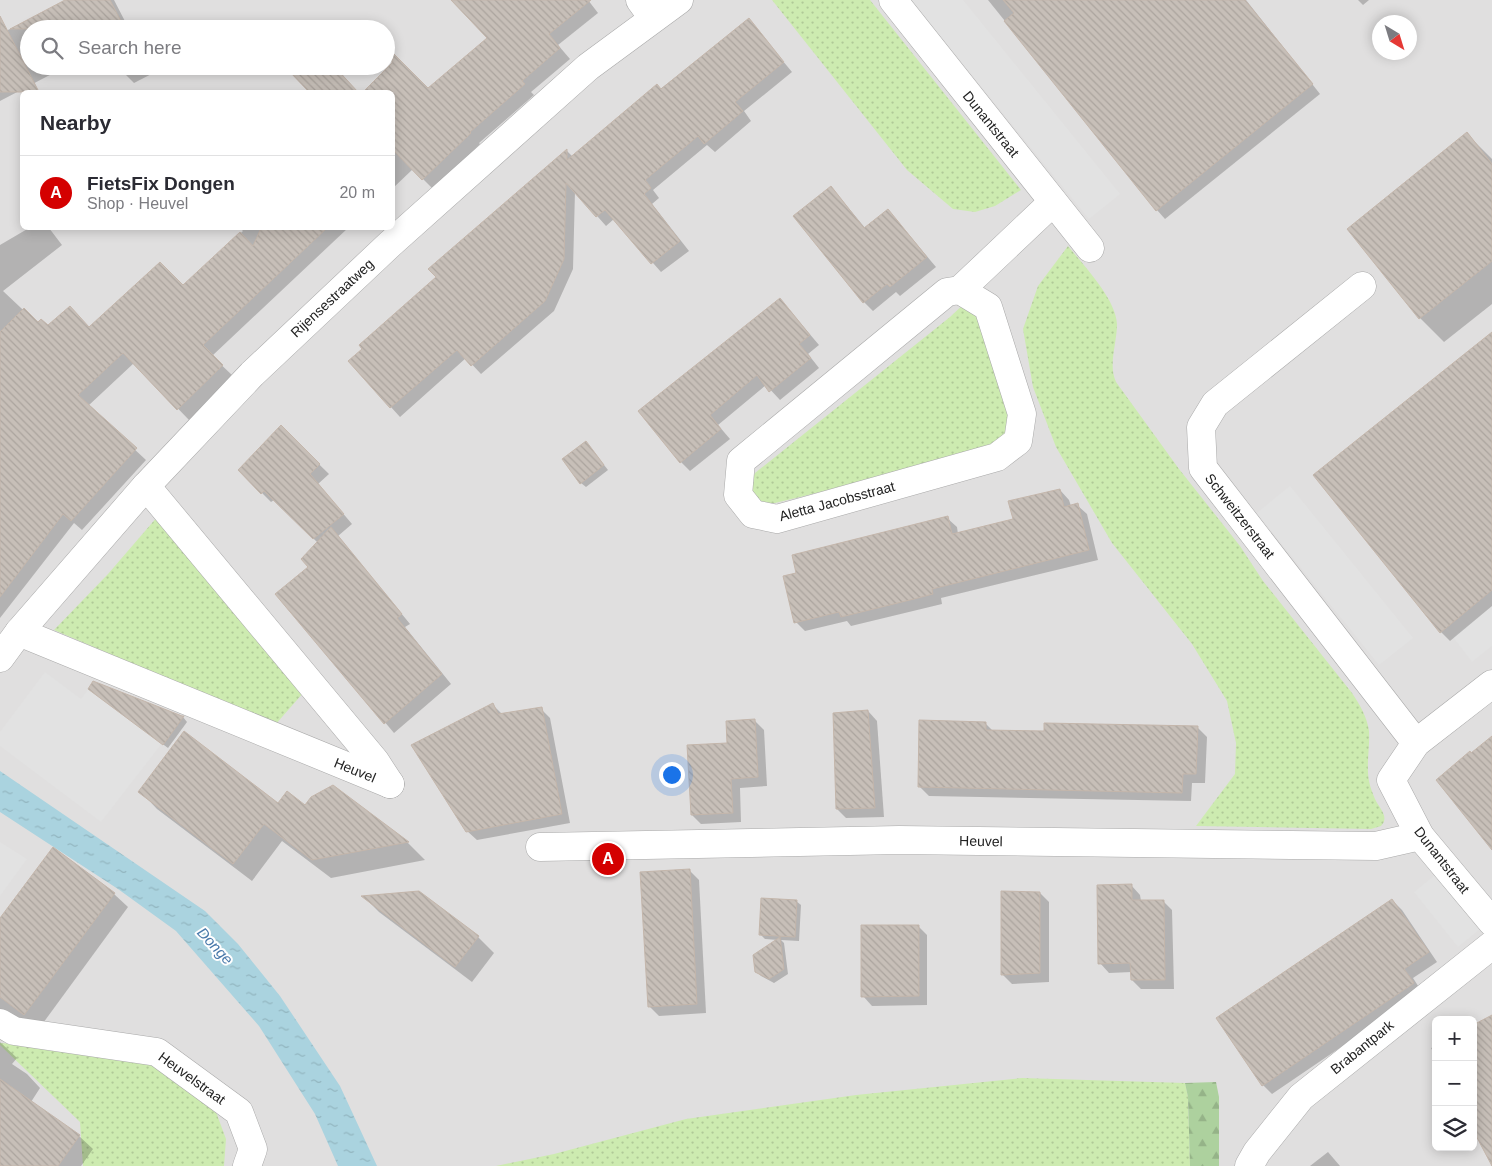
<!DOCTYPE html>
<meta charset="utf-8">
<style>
:root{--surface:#fff;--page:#f2f2f3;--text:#2b2b33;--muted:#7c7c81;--line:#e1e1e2;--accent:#d40000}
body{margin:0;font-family:Arial,sans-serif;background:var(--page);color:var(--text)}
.controls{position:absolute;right:15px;bottom:15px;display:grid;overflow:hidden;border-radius:8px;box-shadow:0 2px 12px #0003}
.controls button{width:45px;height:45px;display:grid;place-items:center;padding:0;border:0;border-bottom:1px solid var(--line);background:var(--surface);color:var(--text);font:25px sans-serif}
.compass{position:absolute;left:1372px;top:15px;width:45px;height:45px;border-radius:50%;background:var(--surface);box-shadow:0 2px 12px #0003;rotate:142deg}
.you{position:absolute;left:671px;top:774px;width:18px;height:18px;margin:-12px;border:4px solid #fff;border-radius:50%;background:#1a73e8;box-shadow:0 0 0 8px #1a73e833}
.badge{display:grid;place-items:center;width:32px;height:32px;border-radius:50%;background:var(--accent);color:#fff;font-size:16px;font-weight:700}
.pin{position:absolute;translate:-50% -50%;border:2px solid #fff;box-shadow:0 1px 5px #0006}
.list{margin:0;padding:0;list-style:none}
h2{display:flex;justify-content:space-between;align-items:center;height:65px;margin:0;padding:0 20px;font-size:21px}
h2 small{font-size:16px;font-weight:400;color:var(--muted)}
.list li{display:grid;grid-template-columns:32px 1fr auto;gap:15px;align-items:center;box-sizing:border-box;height:75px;padding:0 20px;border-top:1px solid var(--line)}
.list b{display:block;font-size:19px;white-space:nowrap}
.list p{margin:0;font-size:16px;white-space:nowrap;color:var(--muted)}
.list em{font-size:16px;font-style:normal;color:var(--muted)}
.icon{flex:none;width:28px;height:28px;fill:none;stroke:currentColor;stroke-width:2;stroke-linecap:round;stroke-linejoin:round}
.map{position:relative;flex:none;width:1492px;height:1166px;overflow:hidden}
.search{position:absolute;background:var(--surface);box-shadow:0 2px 12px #0003;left:20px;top:20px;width:375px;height:55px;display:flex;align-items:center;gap:12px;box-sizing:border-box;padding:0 18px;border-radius:28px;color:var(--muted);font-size:19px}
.panel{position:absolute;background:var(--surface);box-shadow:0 2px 12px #0003;left:20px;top:90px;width:375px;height:140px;border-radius:8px}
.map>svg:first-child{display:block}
.residential{fill:#e0dfdf;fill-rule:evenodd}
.grass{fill:url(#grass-dots)}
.forest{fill:url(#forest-firs)}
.parking{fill:#e2e2e2}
.water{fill:url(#water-ripples)}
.shadow{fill:#0003}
.building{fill:url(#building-back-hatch);stroke:#c4b6ab}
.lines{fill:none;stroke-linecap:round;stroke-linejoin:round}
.minor-casing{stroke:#a9a9a9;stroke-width:29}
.minor{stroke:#fff;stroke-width:28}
.labels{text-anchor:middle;stroke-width:4;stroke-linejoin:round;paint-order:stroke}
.street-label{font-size:14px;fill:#222;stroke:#fff}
.water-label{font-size:15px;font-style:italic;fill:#4a7aab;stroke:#fff}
</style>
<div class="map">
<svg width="1492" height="1166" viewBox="0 0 1492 1166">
<defs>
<pattern id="grass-dots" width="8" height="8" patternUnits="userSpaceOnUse" patternTransform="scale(1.25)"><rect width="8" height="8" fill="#cdebb0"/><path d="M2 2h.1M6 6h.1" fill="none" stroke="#b0c997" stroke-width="1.8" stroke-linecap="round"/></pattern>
<pattern id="forest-firs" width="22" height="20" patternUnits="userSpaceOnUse" patternTransform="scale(1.25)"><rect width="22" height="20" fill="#add19e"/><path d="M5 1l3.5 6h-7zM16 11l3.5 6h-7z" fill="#95b388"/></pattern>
<pattern id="water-ripples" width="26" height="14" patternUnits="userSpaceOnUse" patternTransform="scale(1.25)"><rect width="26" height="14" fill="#aad3df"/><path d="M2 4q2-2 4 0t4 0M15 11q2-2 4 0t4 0" fill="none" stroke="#92b5bf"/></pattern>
<pattern id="building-back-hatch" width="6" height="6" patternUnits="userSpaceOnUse" patternTransform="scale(1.25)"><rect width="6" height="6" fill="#c7bfb8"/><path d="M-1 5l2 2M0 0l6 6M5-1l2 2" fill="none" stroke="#aba49e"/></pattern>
</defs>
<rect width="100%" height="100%" fill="#f2efe9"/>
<path class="residential" d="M0,0H1492V1166H0ZM1380,22H1410V52H1380ZM29,29H386V66H29ZM22,92H392V228H22ZM1436,1020H1473V1147H1436Z"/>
<g class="grass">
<polygon points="772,0 870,0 1021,190 995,206 975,212 953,209 907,170"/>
<path d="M1068,246C1084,266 1116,299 1117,324C1117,343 1108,365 1116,382L1179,469L1240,546L1263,581L1352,693C1360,705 1367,717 1369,731C1370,748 1366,764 1369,781C1370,787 1373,794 1375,799C1379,808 1390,817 1381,826L1371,829L1196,826L1235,774L1236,743L1227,701L1192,644L1112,543L1056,447L1033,387L1023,329L1038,286Z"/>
<polygon points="968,300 985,313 1014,437 991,451 775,503 754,504 748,489 755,473 950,317"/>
<polygon points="158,516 304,692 275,725 54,630 108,574"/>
<polygon points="0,1043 138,1052 213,1104 226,1139 224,1166 83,1166 80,1122 0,1045"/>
<polygon points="1022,1078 1185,1083 1188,1097 1190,1166 496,1166 554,1154 686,1119 856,1095"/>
</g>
<polygon class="forest" points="1216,1082 1219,1097 1219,1166 1190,1166 1188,1097 1185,1083"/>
<g class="parking">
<polygon points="911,0 963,0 1120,194 1089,219"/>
<polygon points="1290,486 1413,638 1379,665 1257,513"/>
<polygon points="1492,606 1492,646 1472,662 1453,637"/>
<polygon points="45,672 81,699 90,687 163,742 101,822 0,746 0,732"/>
<polygon points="0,842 27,859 0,896"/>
<polygon points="1435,875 1479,930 1458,947 1414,892"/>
</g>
<polygon class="water" points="0,771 205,911 238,944 280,996 340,1086 377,1166 338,1166 315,1114 259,1026 176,931 118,889 0,812"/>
<g class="shadow">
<polygon points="68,0 114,0 129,29 29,29 29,66 67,66 0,101 0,34"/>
<polygon points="453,0 588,0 598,13 558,45 570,59 531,92 534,95 479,143 480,144 433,189 413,169 392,189 392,92 364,92 398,59 428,90 489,38"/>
<polygon points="988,0 1246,0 1320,94 1165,219 1157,210"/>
<polygon points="1358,0 1369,0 1363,5"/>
<polygon points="749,20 792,72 744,111 751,121 715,152 707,145 653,190 659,198 652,204 689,251 661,272 614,219 606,226 575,191 573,269 554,311 481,374 466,358 400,417 350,362 437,277 475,230 567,151 573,157"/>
<polygon points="121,66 167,66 134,83 125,74"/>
<polygon points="301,66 338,66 345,79 357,92 311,92 291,71"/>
<polygon points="1467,134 1492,159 1492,304 1444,342 1420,318 1349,229"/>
<polygon points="831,187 866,229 888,210 936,267 900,296 896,292 873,311 864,302"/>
<polygon points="29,228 49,228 62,245 3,291 38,324 48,327 90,329 183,287 243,231 240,228 348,228 212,356 233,376 189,420 134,363 88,406 146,460 82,530 74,523 0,618 0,245"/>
<polygon points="780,299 819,345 808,354 819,368 780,400 766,385 718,425 730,439 690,471 681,462"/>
<polygon points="1492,333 1492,606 1450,641 1441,632"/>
<polygon points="281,427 329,474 318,484 352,524 338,536 410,624 405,627 451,684 394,733 277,594 310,567 318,543 274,500 271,502 239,470"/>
<polygon points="590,447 608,470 586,487 581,483"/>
<polygon points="1060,490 1069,500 1071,506 1077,505 1087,514 1098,560 941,598 942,604 851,626 847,621 805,631 796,622 798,574 947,518 957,527 958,534 1014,520"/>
<polygon points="93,683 183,717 187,722 168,748 94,693"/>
<polygon points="493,705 502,714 541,709 550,718 570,823 477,840 467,831"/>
<polygon points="868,711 877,721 884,817 846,818 837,809"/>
<polygon points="754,720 764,730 767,786 740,788 741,822 701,824 692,815 728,744"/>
<polygon points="985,723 993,731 1045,732 1197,727 1207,737 1205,783 1192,783 1191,801 929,796 920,787"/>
<polygon points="333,787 408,843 425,860 331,878 282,841 252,881 157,809 140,791 305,806"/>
<polygon points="689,870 699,880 706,1013 659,1016 649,1006"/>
<polygon points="1131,885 1140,895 1141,901 1163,901 1172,910 1174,989 1141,989 1132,980 1132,972 1109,973 1100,963"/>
<polygon points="1040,893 1049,902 1049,982 1012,984 1002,974"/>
<polygon points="114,894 128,907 38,1030 0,1029 0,920"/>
<polygon points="364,897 478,937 494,953 472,982 379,912"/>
<polygon points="1392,900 1402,910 1437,962 1413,978 1422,992 1272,1094 1263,1085"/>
<polygon points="796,901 801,905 799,941 781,940 784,943 788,974 774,983 761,976 756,971 778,940 765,939 761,935"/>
<polygon points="918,926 927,935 927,1005 872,1006 863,996"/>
<polygon points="0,1042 17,1058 12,1064 27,1074 40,1088 31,1102 79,1136 93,1149 81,1166 0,1166"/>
<polygon points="1436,1046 1436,1057 1431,1048"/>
<polygon points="1328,1152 1340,1166 1310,1166"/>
</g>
<g class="building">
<polygon points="65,0 110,0 125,29 10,29"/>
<polygon points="451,0 591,0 549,34 560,48 522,81 525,84 470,132 471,133 422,180 392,149 392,92 363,92 392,63 392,52 428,88 487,38"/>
<polygon points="1003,0 1245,0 1313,84 1156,211 1004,21 1014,13"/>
<polygon points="0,16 39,92 0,92"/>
<polygon points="749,18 784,62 735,102 743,111 704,144 698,136 645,180 651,188 644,194 680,241 651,264 605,210 596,217 566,183 564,259 545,301 471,366 457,350 390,408 348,361 362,349 359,345 436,277 428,269 567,149 567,160 657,84 661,89"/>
<polygon points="120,66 140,66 124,74"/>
<polygon points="298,66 334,66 358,92 309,92 289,71"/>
<polygon points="1467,132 1492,164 1492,261 1419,319 1347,229"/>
<polygon points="831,186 864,228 888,209 927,257 890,287 887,284 863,303 793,216"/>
<polygon points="261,228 327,228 203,345 223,365 177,410 123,353 78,395 137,448 71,521 63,514 0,597 0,332 24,308 38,322 41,319 48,325 70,306 89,327 160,262 183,285 240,232 253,246"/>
<polygon points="780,298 810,335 799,344 811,358 769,392 757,375 710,415 721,429 680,463 638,411"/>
<polygon points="1492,332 1492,590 1440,633 1313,475"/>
<polygon points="281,425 320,464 310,474 344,514 313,539 264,491 261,494 238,470"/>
<polygon points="586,441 604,465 580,484 562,459"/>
<polygon points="1060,489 1064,507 1078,503 1089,550 932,589 933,594 914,599 841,617 839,612 794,623 783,576 796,573 792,555 948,516 952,534 1013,519 1008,501"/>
<polygon points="331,527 402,614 397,618 442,674 384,724 275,594 308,567 301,559"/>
<polygon points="93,681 182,716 184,716 163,745 88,689"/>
<polygon points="493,703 498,714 542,707 562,814 466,832 411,745"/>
<polygon points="868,710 875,808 836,809 833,713"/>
<polygon points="755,719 758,777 731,779 733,813 691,815 687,745 727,743 726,721"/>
<polygon points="919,720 986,722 986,730 1044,731 1044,723 1198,726 1196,774 1183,774 1182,793 918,787"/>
<polygon points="184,731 278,803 287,791 305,805 311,797 333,785 409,842 312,860 264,824 233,864 138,792"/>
<polygon points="1492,736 1492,850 1436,780 1470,751 1471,753"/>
<polygon points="53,847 115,893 24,1015 0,997 0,918"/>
<polygon points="690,869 697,1004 648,1007 640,872"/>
<polygon points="1132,884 1132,900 1164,900 1165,980 1131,980 1130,963 1098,964 1097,885"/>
<polygon points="419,891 479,936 455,967 361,896"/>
<polygon points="1001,891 1040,892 1040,973 1001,975"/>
<polygon points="761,898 797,900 795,937 759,935"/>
<polygon points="1392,899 1429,952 1404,969 1414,983 1262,1086 1216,1018"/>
<polygon points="861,925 919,925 919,996 861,997"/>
<polygon points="780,937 784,969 769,979 755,972 753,955"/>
<polygon points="1492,1015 1492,1166 1473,1130 1473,1025"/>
<polygon points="0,1079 80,1135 58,1166 0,1166"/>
</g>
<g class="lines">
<g class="minor-casing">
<g id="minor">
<polyline points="640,0 653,18"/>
<polyline points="893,0 1090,248"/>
<polyline points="1362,286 1215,404 1201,427 1203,468 1416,743"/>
<polygon points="960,290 988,307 1022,414 1018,441 997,457 777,519 753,514 738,495 741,461 947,292"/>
<polyline points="960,290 1053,202"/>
<polyline points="146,486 375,761 390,784"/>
<polyline points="19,632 390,784"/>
<polyline points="0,658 19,632 146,486 252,374 390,244 588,67 679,0"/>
<polyline points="1492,684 1416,743 1391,780 1420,836 1492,922"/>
<polyline points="540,847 899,840 1376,846 1420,836"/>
<polyline points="0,1023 14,1031 157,1052 239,1112 253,1149 247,1166"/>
<polyline points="1249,1166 1257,1152 1301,1097 1492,945"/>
</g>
</g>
<use href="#minor" class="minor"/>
</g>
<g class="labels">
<g class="street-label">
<text transform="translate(991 124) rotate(51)" y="5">Dunantstraat</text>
<text transform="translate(332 298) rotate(-43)" y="5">Rijensestraatweg</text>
<text transform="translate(837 501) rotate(-15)" y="5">Aletta Jacobsstraat</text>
<text transform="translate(1240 516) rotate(52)" y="5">Schweitzerstraat</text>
<text transform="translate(355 770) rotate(22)" y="5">Heuvel</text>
<text transform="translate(981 841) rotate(1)" y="5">Heuvel</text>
<text transform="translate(1442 860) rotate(52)" y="5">Dunantstraat</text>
<text transform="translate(1362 1047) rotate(-39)" y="5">Brabantpark</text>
<text transform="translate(192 1078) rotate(36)" y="5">Heuvelstraat</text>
</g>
<g class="water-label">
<text transform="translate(215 946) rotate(47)" y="5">Donge</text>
</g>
</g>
</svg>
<div class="controls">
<button>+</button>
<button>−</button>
<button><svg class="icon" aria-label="layers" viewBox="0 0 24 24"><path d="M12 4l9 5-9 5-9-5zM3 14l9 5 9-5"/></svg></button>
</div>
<svg class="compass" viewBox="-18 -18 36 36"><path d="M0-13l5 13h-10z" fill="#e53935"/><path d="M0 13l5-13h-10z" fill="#7c7c81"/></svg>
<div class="you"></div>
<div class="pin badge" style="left:608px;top:859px">A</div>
<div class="search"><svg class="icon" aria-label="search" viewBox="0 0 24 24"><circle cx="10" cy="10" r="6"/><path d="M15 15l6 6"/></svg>Search here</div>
<section class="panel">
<h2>Nearby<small></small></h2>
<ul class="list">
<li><span class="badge">A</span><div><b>FietsFix Dongen</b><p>Shop · Heuvel</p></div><em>20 m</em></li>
</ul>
</section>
</div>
